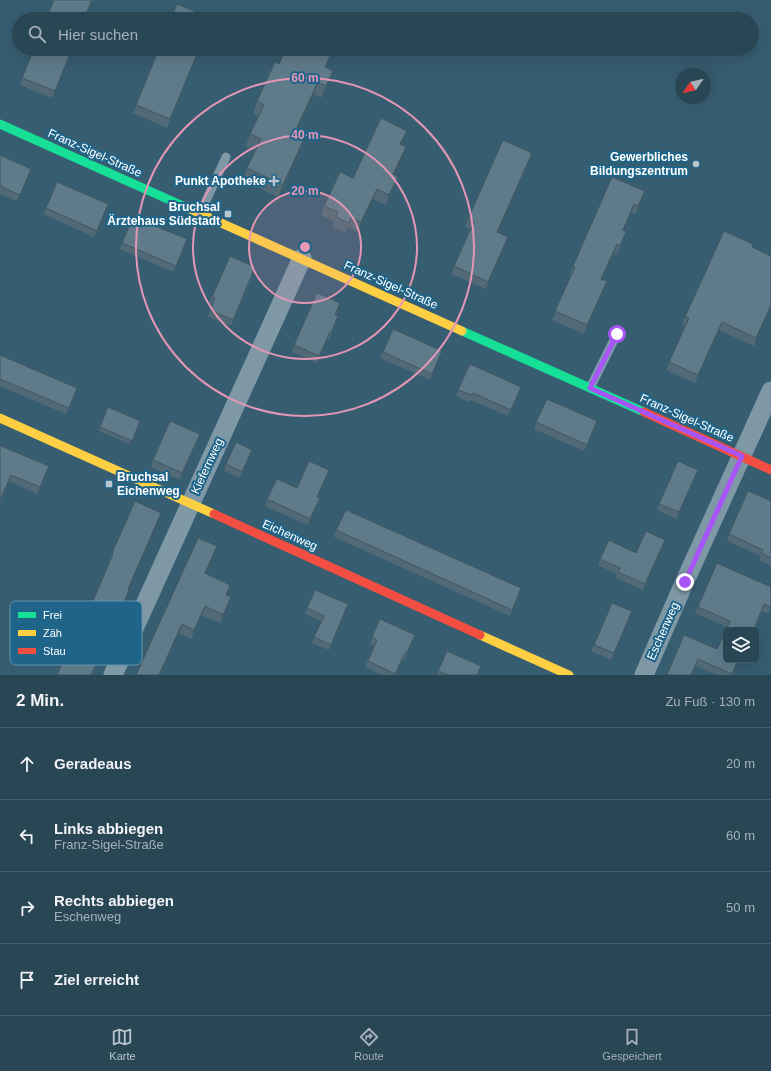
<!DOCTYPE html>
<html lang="de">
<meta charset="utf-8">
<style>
:root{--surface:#294655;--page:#314d5b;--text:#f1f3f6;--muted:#a5b1b9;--line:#455e6c;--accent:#b9c6cd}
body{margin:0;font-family:Arial,sans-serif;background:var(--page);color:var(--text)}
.controls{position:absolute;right:12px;bottom:12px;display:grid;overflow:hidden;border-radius:6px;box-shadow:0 4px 16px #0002}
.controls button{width:36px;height:36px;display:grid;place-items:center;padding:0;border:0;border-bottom:1px solid var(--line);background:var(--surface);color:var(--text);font:20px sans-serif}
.compass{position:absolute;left:675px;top:68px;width:36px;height:36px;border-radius:50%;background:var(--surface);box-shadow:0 4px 16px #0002;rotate:236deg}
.stop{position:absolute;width:12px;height:12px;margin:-9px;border:3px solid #a855f7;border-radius:50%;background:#fff}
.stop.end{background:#a855f7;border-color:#fff;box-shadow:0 1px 4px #0008}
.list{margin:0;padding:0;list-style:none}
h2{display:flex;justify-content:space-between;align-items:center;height:52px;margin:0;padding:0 16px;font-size:17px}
h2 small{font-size:13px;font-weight:400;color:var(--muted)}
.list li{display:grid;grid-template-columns:26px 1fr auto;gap:12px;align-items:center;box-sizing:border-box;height:72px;padding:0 16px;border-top:1px solid var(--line)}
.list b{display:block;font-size:15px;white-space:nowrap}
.list p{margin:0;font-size:13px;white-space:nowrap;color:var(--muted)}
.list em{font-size:13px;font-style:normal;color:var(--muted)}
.icon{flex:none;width:22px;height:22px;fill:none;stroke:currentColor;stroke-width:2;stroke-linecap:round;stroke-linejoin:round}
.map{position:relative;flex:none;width:771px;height:675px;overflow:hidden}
.search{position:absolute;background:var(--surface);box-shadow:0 4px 16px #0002;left:12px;right:12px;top:12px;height:44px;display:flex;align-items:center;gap:10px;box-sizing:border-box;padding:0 14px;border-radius:22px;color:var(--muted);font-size:15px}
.sheet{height:340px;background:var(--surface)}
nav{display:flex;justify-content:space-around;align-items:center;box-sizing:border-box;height:56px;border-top:1px solid var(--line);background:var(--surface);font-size:11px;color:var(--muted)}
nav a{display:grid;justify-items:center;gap:2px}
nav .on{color:var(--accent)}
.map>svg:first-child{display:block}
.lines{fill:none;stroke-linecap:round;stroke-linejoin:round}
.lane{stroke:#7e98a6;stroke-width:9}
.street{stroke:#7e98a6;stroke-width:19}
.fast{stroke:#16e098;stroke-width:9}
.slow{stroke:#ffcf43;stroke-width:9}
.jam{stroke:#f24e42;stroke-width:9}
.wall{fill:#526a77}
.shaded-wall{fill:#425661}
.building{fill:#5f7b8a;stroke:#425661}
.route{stroke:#a855f7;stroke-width:5}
.ring{fill:none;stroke:#e497b5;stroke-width:2}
.poi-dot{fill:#b9c6cd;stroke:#1f6589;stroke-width:1.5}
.labels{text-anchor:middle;stroke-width:4;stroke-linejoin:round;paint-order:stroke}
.street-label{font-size:12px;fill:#fff;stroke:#1f6589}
.poi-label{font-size:12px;font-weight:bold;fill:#fff;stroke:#1f6589;text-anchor:end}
.key{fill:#1f6589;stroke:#6293ac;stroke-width:1}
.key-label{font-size:11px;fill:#fff}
.centre{fill:#e497b5;stroke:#1f6589;stroke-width:2}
.ring-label{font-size:12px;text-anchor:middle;font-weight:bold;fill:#e497b5;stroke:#1f6589;stroke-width:4;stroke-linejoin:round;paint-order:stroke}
</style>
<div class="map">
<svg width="771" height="675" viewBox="0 0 771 675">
<rect width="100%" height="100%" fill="#375d71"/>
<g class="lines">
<g class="lane">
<polyline points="200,214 226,157"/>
<polyline points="590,388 617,334"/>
</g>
<g class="street">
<polyline points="113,675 302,258"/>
<polyline points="644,675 685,581 771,391"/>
</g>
<g class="fast">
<polyline points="0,124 192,210"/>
<polyline points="462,331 644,412"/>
</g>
<g class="slow">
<polyline points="192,210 462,331"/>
<polyline points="0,418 214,514"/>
<polyline points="480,635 569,675"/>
</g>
<g class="jam">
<polyline points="644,412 771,470"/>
<polyline points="214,514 480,635"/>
</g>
</g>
<g class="wall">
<polygon points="72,49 52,98 20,85 22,78"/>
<polygon points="159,49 199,49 167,128 133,113"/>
<polygon points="279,64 326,68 333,71 328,83 321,98 314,94 294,136 303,141 299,153 278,197 243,180 247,168 255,151 246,146 250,134 258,116 253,114 257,101"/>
<polygon points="407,131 401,145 403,157 394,175 398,177 394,186 386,205 373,199 358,232 348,227 345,233 332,227 334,222 321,215 324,206 353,178"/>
<polygon points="0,155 31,169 17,201 0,194"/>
<polygon points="529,161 498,232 508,237 486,289 451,274 470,229 465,227 468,219"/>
<polygon points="612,177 642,200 635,214 631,213 623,231 623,241 617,254 614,253 602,279 607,281 604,290 584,334 552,320 571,275 570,275 573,266"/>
<polygon points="108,204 94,237 43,214 46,208"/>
<polygon points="187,239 173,272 120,249 122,243"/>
<polygon points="752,247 771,256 771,306 754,346 719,330 695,383 666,370 669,362 685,326 682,325 685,317"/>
<polygon points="253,274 231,326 208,317 212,305 209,304 212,297"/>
<polygon points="338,310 335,315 338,316 336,323 329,339 327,339 317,363 292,352 294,345"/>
<polygon points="442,351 430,380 380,358 383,352"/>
<polygon points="0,355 75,394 66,414 0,386"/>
<polygon points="521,387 508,416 470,400 469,402 456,396 458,390"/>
<polygon points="108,407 140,421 130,444 99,431"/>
<polygon points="536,422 595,428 584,451 534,429"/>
<polygon points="200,434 180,480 151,467 153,460"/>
<polygon points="0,447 46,473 37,494 9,481 0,502"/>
<polygon points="252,450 240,478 224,471 226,464"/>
<polygon points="327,476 318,497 320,498 317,505 308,525 265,506 267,499"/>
<polygon points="695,477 676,519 657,510 659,504"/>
<polygon points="771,501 771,566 759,560 761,556 727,541 729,534"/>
<polygon points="159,519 128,589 129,590 127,596 106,644 105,643 92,675 57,675 73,648 110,560 112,553"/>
<polygon points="336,530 519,595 510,616 334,537"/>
<polygon points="663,546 643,590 616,578 617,574 598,565 600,559 636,553"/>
<polygon points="214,555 206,573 226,595 231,597 228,606 220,623 201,615 191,639 179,633 136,675"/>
<polygon points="717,563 771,606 768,613 762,611 754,630 726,630 732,675 717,675 696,666 667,675 717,649 727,627 695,613"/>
<polygon points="307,608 346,610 329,650 312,643 321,621 305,614"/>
<polygon points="632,611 611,660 591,651 594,645"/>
<polygon points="415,635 404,660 402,659 395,675 382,675 365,667 374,646 370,644 372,637"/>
<polygon points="438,671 477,675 437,675"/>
</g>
<g class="shaded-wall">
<polygon points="333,71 328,83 321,98 326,86"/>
<polygon points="318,82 314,94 288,148 293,136"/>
<polygon points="407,131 403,140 397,154 400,144"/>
<polygon points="303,141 299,153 278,197 283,185"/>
<polygon points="406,147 403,157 390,184 393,174"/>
<polygon points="532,153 529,161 495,240 497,232"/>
<polygon points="398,177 394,186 386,205 389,195"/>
<polygon points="377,189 373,199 358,232 361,222"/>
<polygon points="645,191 642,200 635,214 638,206"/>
<polygon points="634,204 631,213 620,239 623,230"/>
<polygon points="508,237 505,245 486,289 488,282"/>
<polygon points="617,244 614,253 598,288 601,279"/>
<polygon points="607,281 604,290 584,334 587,325"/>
<polygon points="771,305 771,306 754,346 756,338"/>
<polygon points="722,322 719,330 695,383 698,375"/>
<polygon points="521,387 518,393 508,416 511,410"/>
<polygon points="200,434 197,440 180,480 182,473"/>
<polygon points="329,470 327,476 315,503 317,497"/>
<polygon points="320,498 317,505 308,525 310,519"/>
<polygon points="161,513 159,519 126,596 128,589"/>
<polygon points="665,540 663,546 643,590 645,584"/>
<polygon points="217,546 214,555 202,582 205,573"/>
<polygon points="129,590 127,596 106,644 109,637"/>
<polygon points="231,597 228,606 220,623 223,615"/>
<polygon points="205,606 201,615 191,639 194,630"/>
<polygon points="182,624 179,633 159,675"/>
</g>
<g class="building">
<polygon points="54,0 92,0 84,19 46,19"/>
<polygon points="177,4 211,18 211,19 171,19"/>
<polygon points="34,49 72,49 55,91 22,78"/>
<polygon points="159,49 199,49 170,119 136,105"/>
<polygon points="286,49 294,49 302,53 304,49 305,49 315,54 316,50 330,56 325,67 333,71 326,86 318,82 293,136 303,141 283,185 247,168 261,139 250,134 264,105 257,101 275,62 279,64"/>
<polygon points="381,118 407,131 400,144 406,147 393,174 398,177 389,195 377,189 361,222 351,218 349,223 336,217 338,212 324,206 340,172 353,178"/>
<polygon points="503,140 532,153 497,232 508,237 488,282 454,266 474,222 468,219"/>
<polygon points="0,155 31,169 20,195 0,186"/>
<polygon points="612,177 645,191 638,206 634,204 623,230 626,232 620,246 617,244 601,279 607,281 587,325 555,311 575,267 573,266"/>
<polygon points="57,182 108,204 97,231 46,208"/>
<polygon points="133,217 187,239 176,266 122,243"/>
<polygon points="724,231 753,244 752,247 771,256 771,305 756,338 722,322 698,375 669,362 689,318 685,317"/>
<polygon points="230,256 255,267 233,320 210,310 215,298 212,297"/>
<polygon points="317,293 340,303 335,315 338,316 331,333 330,332 319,356 294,345"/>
<polygon points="393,329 442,351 432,374 383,352"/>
<polygon points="0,355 77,388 69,408 0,379"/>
<polygon points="470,364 521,387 511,410 473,393 472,395 458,390"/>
<polygon points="547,399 597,421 587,445 536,422"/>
<polygon points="108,407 140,421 132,441 100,427"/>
<polygon points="170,421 200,434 182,473 153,460"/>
<polygon points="236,442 252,450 242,472 226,464"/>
<polygon points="1,446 49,466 40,487 11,475 0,500 0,447"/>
<polygon points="309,461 329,470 317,497 320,498 310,519 267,499 277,479 297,488"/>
<polygon points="678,461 698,470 679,512 659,504"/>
<polygon points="748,491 771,501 771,558 762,553 763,550 729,534"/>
<polygon points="135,501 161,513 128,589 129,590 109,637 108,637 91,675 57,675 69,647 73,648 113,554 112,553"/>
<polygon points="346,510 521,588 512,610 336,530"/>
<polygon points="646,531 665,540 645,584 618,572 620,568 600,559 609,540 636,553"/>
<polygon points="198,538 217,546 205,573 230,585 226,595 231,597 223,615 205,606 194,630 182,624 159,675 136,675"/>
<polygon points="717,563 771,587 771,604 770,607 764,604 754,629 752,628 751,630 726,630 726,660 738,660 732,674 698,659 691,675 667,675 684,635 717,649 730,621 698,607"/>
<polygon points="315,590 348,604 331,645 314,637 324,616 307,608"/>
<polygon points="612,603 632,611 614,653 594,645"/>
<polygon points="380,619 415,635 406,654 405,653 395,674 368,661 377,640 372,637"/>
<polygon points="447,651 481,666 477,675 448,675 438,671"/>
</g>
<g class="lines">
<polyline class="route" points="617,334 590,388 742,456 685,582"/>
</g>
<circle cx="305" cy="247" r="56" fill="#e497b5" fill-opacity=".12"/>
<g class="ring">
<circle cx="305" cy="247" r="56"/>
<circle cx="305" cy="247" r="112"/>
<circle cx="305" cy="247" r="169"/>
</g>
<g class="poi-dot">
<circle cx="696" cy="164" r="4"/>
<path d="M272 175h4v4h4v4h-4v4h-4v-4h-4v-4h4z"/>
<rect x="224" y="210" width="8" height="8" rx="2"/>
<rect x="105" y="480" width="8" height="8" rx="2"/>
</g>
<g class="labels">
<g class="street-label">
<text transform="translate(95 153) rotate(24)" y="4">Franz-Sigel-Straße</text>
<text transform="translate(391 285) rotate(24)" y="4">Franz-Sigel-Straße</text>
<text transform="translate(687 418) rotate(24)" y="4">Franz-Sigel-Straße</text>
<text transform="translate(207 466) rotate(-65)" y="4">Kiefernweg</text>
<text transform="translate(290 535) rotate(24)" y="4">Eichenweg</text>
<text transform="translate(663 631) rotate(-66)" y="4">Eschenweg</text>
</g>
<g class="poi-label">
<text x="688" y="161">Gewerbliches<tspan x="688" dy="14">Bildungszentrum</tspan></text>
<text x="266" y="185">Punkt Apotheke</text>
<text x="220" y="211">Bruchsal<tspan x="220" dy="14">Ärztehaus Südstadt</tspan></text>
<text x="117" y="481" text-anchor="start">Bruchsal<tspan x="117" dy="14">Eichenweg</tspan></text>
</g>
</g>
<rect x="10" y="601" width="132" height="64" rx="6" class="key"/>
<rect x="18" y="612" width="18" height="6" fill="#16e098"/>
<rect x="18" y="630" width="18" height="6" fill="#ffcf43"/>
<rect x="18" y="648" width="18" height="6" fill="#f24e42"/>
<g class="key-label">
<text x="43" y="619">Frei</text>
<text x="43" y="637">Zäh</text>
<text x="43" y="655">Stau</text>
</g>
<circle cx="305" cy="247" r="6" class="centre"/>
<g class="ring-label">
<text x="305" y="82">60 m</text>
<text x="305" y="139">40 m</text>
<text x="305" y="195">20 m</text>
</g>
</svg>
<div class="controls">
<button><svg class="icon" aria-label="layers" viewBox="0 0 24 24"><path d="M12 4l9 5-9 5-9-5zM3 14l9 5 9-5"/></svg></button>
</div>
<svg class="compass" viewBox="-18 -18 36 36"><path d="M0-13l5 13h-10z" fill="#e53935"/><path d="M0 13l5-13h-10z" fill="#a5b1b9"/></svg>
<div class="stop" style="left:617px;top:334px"></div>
<div class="stop end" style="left:685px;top:582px"></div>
<div class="search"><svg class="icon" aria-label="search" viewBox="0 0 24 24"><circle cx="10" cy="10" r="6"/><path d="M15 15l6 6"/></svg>Hier suchen</div>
</div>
<section class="sheet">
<h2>2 Min.<small>Zu Fuß · 130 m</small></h2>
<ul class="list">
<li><svg class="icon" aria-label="ahead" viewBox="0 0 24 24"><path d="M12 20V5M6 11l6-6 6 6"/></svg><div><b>Geradeaus</b></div><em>20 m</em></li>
<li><svg class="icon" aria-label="left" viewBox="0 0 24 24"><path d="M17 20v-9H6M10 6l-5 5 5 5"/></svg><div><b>Links abbiegen</b><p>Franz-Sigel-Straße</p></div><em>60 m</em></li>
<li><svg class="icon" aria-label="right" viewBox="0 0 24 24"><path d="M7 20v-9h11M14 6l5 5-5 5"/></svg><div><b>Rechts abbiegen</b><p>Eschenweg</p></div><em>50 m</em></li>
<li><svg class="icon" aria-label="arrive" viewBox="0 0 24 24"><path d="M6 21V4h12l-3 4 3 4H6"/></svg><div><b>Ziel erreicht</b></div></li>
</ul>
</section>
<nav>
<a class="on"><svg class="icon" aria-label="map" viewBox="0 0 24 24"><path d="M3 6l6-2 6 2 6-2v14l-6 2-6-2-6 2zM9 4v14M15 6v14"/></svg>Karte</a>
<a><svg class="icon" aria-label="directions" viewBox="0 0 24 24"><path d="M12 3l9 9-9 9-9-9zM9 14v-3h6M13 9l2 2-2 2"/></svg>Route</a>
<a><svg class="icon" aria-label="saved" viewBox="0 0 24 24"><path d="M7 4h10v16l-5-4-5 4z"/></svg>Gespeichert</a>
</nav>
